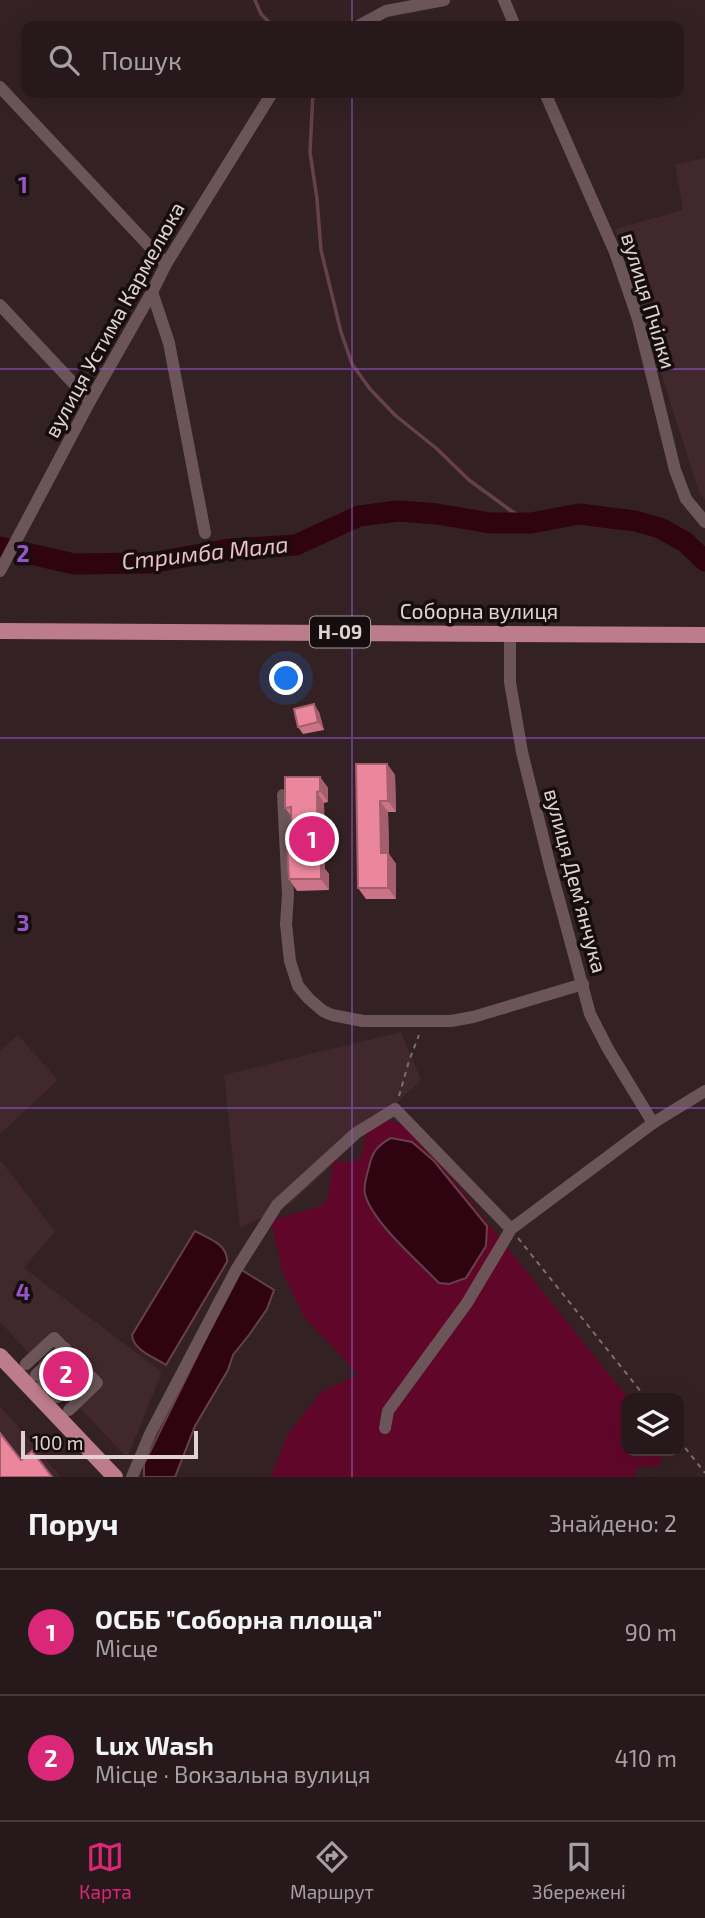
<!DOCTYPE html>
<html lang="uk">
<meta charset="utf-8">
<style>
:root{--surface:#27191b;--page:#332628;--text:#f1f3f6;--muted:#a4a0a3;--line:#43383a;--accent:#db2777}
body{margin:0;font-family:"Exo 2",sans-serif;background:var(--page);color:var(--text)}
.controls{position:absolute;right:21px;bottom:21px;display:grid;overflow:hidden;border-radius:14px;box-shadow:0 7px 28px #0002}
.controls button{width:63px;height:63px;display:grid;place-items:center;padding:0;border:0;border-bottom:2px solid var(--line);background:var(--surface);color:var(--text);font:35px sans-serif}
.scale{position:absolute;left:21px;bottom:18px;width:177px;box-sizing:border-box;padding-left:7px;border:4px solid #e1d3d5;border-top:0;font-size:19px;line-height:24px;white-space:nowrap;color:#e1d3d5;-webkit-text-stroke:5px #160d0f;paint-order:stroke}
.you{position:absolute;left:287px;top:679px;width:24px;height:24px;margin:-18px;border:5px solid #fff;border-radius:50%;background:#1a73e8;box-shadow:0 0 0 10px #1a73e833}
.badge{display:grid;place-items:center;width:46px;height:46px;border-radius:50%;background:var(--accent);color:#fff;font-size:23px;font-weight:700}
.pin{position:absolute;translate:-50% -50%;border:4px solid #fff;box-shadow:0 2px 7px #0006}
.list{margin:0;padding:0;list-style:none}
h2{display:flex;justify-content:space-between;align-items:center;height:91px;margin:0;padding:0 28px;font-size:30px}
h2 small{font-size:23px;font-weight:400;color:var(--muted)}
.list li{display:grid;grid-template-columns:46px 1fr auto;gap:21px;align-items:center;box-sizing:border-box;height:126px;padding:0 28px;border-top:2px solid var(--line)}
.list b{display:block;font-size:26px;white-space:nowrap}
.list p{margin:0;font-size:23px;white-space:nowrap;color:var(--muted)}
.list em{font-size:23px;font-style:normal;color:var(--muted)}
.icon{flex:none;width:38px;height:38px;fill:none;stroke:currentColor;stroke-width:2;stroke-linecap:round;stroke-linejoin:round}
.map{position:relative;flex:none;width:705px;height:1477px;overflow:hidden}
.search{position:absolute;background:var(--surface);box-shadow:0 7px 28px #0002;left:21px;right:21px;top:21px;height:77px;display:flex;align-items:center;gap:18px;box-sizing:border-box;padding:0 24px;border-radius:14px;color:var(--muted);font-size:26px}
.sheet{height:343px;background:var(--surface)}
nav{display:flex;justify-content:space-around;align-items:center;box-sizing:border-box;height:98px;border-top:2px solid var(--line);background:var(--surface);font-size:19px;color:var(--muted)}
nav a{display:grid;justify-items:center;gap:4px}
nav .on{color:var(--accent)}
.map>svg:first-child{display:block}
.built{fill:#41282d}
.green{fill:#600729}
.water{fill:#300311;stroke:#65414c;stroke-width:2}
.lines{fill:none;stroke-linecap:round;stroke-linejoin:round}
.stream{stroke:#65414c;stroke-width:3.5}
.river{stroke:#300311;stroke-width:21}
.path{stroke:#7e6d6f;stroke-width:2;stroke-dasharray:5 5;stroke-linecap:butt}
.minor{stroke:#6b5559;stroke-width:12}
.major{stroke:#bc7c8a;stroke-width:16}
.wall{fill:#c97487}
.shaded-wall{fill:#a45e6e}
.building{fill:#ea879d;stroke:#a45e6e;stroke-width:2}
.grid{fill:none;stroke:#9456c4;stroke-width:2;stroke-opacity:0.55}
.labels{text-anchor:middle;stroke-width:7;stroke-linejoin:round;paint-order:stroke}
.shield{fill:#160d0f;stroke:#a4989a;stroke-width:2}
.shield-label{font-size:19px;font-weight:bold;fill:#e1d3d5}
.street-label{font-size:21px;fill:#e1d3d5;stroke:#160d0f}
.water-label{font-size:23px;font-style:italic;fill:#f1bdc7;stroke:#160d0f}
.grid-label{font-size:23px;text-anchor:middle;font-weight:bold;fill:#9456c4;stroke:#160d0f;stroke-width:7;stroke-linejoin:round;paint-order:stroke}
</style>
<div class="map">
<svg width="705" height="1477" viewBox="0 0 705 1477">
<rect width="100%" height="100%" fill="#342124"/>
<g class="built">
<polygon points="705,158 705,500 699,492 615,229 683,210 675,164"/>
<polygon points="401,1032 421,1080 294,1201 240,1228 224,1075"/>
<polygon points="18,1035 58,1080 0,1134 0,1051"/>
<polygon points="0,1160 55,1231 24,1268 162,1372 127,1458 0,1322"/>
<polygon points="0,1406 61,1477 0,1477"/>
</g>
<polygon class="green" points="371,1115 411,1127 628,1398 626,1398 626,1451 663,1451 660,1466 637,1468 634,1477 271,1477 288,1434 321,1392 358,1374 304,1317 282,1271 271,1220 322,1206 328,1197 333,1160 347,1163 360,1159"/>
<g class="water">
<path d="M391,1138L412,1142L434,1161L487,1226L486,1246L466,1278L449,1284L439,1283C419,1262 372,1222 365,1194C363,1186 367,1175 369,1167C372,1152 378,1145 391,1138Z"/>
<path d="M195,1231C209,1239 228,1244 227,1262L166,1365C154,1357 133,1350 132,1335Z"/>
<polygon points="240,1269 274,1290 267,1309 249,1335 233,1355 228,1370 195,1426 175,1477 144,1477 144,1464"/>
</g>
<g class="lines">
<g class="stream">
<polyline points="255,0 261,14 273,26"/>
<polyline points="313,93 310,152 317,199 321,250 341,332 352,364 370,389 396,416 436,448 469,480 510,510 531,523"/>
</g>
<polyline class="river" points="0,547 74,564 150,563 230,549 296,545 359,516 398,511 437,514 490,523 531,523 579,514 635,521 660,528 685,542 705,561"/>
<g class="path">
<polyline points="399,1096 409,1061 419,1035"/>
<polyline points="518,1238 646,1398"/>
<polyline points="679,1440 705,1473"/>
</g>
<g class="minor">
<polyline points="504,0 515,26"/>
<polyline points="358,26 386,11 444,0"/>
<polyline points="0,87 166,264"/>
<polyline points="545,93 615,252 638,319 675,470 686,499 705,522"/>
<polyline points="152,292 169,343 205,533"/>
<polyline points="0,305 90,401"/>
<polyline points="0,571 90,401 152,292 166,264 272,93"/>
<polyline points="510,633 510,682 522,752 551,870 590,1014 608,1049 653,1123"/>
<polyline points="283,795 288,895 286,924 290,961 298,986 309,999 323,1011 332,1015 363,1021 451,1021 473,1017 583,984"/>
<polyline points="26,1364 54,1338 97,1383 69,1410"/>
<polyline points="36,1375 65,1348"/>
<polyline points="43,1382 71,1355"/>
<polyline points="57,1397 85,1371"/>
<polyline points="385,1428 388,1411 467,1303 511,1229 653,1123 705,1091"/>
<polyline points="132,1477 150,1434 236,1270 277,1205 356,1133 395,1109 511,1229"/>
</g>
<g class="major">
<polyline points="0,631 705,635"/>
<polyline points="0,1356 115,1477"/>
</g>
</g>
<g class="wall">
<polygon points="319,712 324,730 303,734 298,727"/>
<polygon points="387,764 395,775 396,812 388,812 389,854 396,864 396,899 366,899 358,888"/>
<polygon points="320,777 328,788 328,802 324,803 325,869 329,874 329,890 297,891 289,879 292,848 292,817 285,808"/>
<polygon points="68,1363 73,1370 61,1381 54,1371"/>
</g>
<g class="shaded-wall">
<polygon points="314,704 319,712 324,730 318,722"/>
<polygon points="387,764 395,775 396,812 388,801"/>
<polygon points="320,777 328,788 328,802 320,791"/>
<polygon points="317,792 324,803 325,869 329,874 329,890 321,879 318,863"/>
<polygon points="380,801 388,812 389,854 396,864 396,899 388,888 381,853"/>
</g>
<g class="building">
<polygon points="314,704 318,722 298,727 294,709"/>
<polygon points="356,764 387,764 388,801 380,801 381,853 388,853 388,888 358,888"/>
<polygon points="285,777 320,777 320,791 317,792 318,863 321,863 321,879 289,879 287,848 292,848 291,807 285,808"/>
<polygon points="65,1360 68,1363 56,1374 54,1371"/>
<polygon points="0,1433 21,1460 32,1451 52,1477 0,1477"/>
</g>
<path class="grid" d="M352,0V26M352,93V1477M0,369H705M0,738H705M0,1108H705"/>
<g class="labels">
<rect class="shield" x="310" y="616.5" width="60" height="31" rx="5"/>
<g class="shield-label">
<text x="340" y="639">Н-09</text>
</g>
<g class="street-label">
<text transform="translate(648 301) rotate(73)" y="7">вулиця Пчілки</text>
<text transform="translate(115 320) rotate(-61)" y="7">вулиця Устима Кармелюка</text>
<text x="479" y="619">Соборна вулиця</text>
<text transform="translate(575 881) rotate(75)" y="7">вулиця Демʼянчука</text>
</g>
<g class="water-label">
<text transform="translate(205 553) rotate(-6)" y="8">Стримба Мала</text>
</g>
</g>
<g class="grid-label">
<text x="23" y="193">1</text>
<text x="23" y="562">2</text>
<text x="23" y="931">3</text>
<text x="23" y="1300">4</text>
</g>
</svg>
<div class="controls">
<button><svg class="icon" aria-label="layers" viewBox="0 0 24 24"><path d="M12 4l9 5-9 5-9-5zM3 14l9 5 9-5"/></svg></button>
</div>
<div class="scale">100 m</div>
<div class="you"></div>
<div class="pin badge" style="left:312px;top:839px">1</div>
<div class="pin badge" style="left:66px;top:1374px">2</div>
<div class="search"><svg class="icon" aria-label="search" viewBox="0 0 24 24"><circle cx="10" cy="10" r="6"/><path d="M15 15l6 6"/></svg>Пошук</div>
</div>
<section class="sheet">
<h2>Поруч<small>Знайдено: 2</small></h2>
<ul class="list">
<li><span class="badge">1</span><div><b>ОСББ &quot;Соборна площа&quot;</b><p>Місце</p></div><em>90 m</em></li>
<li><span class="badge">2</span><div><b>Lux Wash</b><p>Місце · Вокзальна вулиця</p></div><em>410 m</em></li>
</ul>
</section>
<nav>
<a class="on"><svg class="icon" aria-label="map" viewBox="0 0 24 24"><path d="M3 6l6-2 6 2 6-2v14l-6 2-6-2-6 2zM9 4v14M15 6v14"/></svg>Карта</a>
<a><svg class="icon" aria-label="directions" viewBox="0 0 24 24"><path d="M12 3l9 9-9 9-9-9zM9 14v-3h6M13 9l2 2-2 2"/></svg>Маршрут</a>
<a><svg class="icon" aria-label="saved" viewBox="0 0 24 24"><path d="M7 4h10v16l-5-4-5 4z"/></svg>Збережені</a>
</nav>
